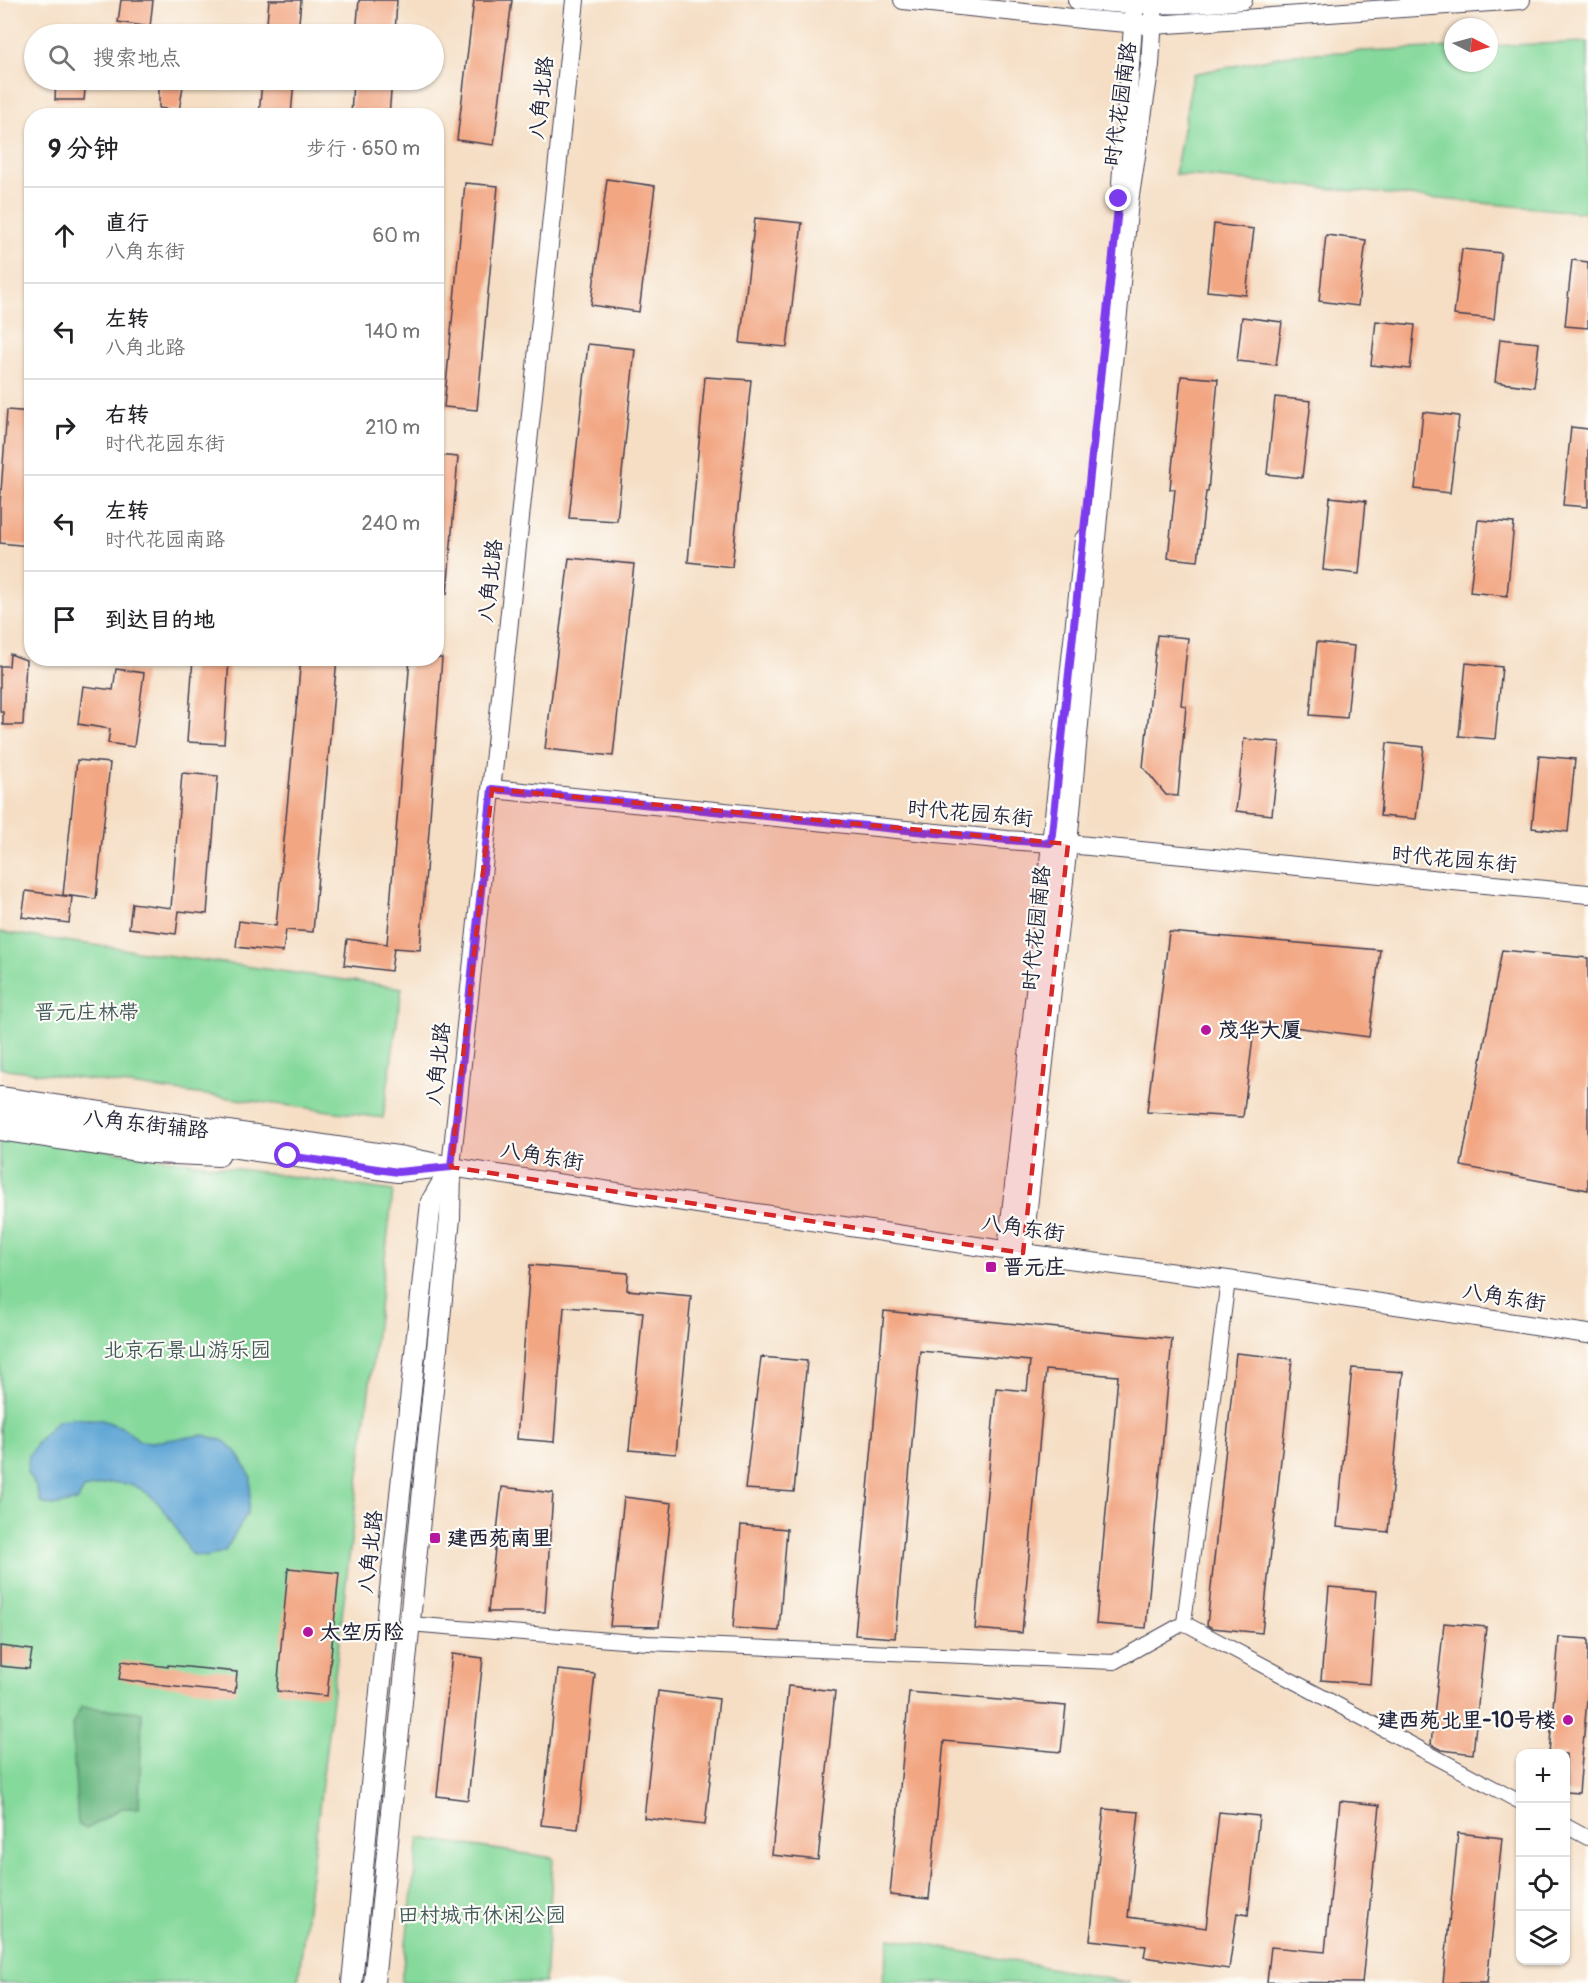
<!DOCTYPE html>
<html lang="zh">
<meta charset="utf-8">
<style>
:root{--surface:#fff;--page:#f2f2f2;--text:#202124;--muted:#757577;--line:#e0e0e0}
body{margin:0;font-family:Pangolin,"LXGW WenKai TC",sans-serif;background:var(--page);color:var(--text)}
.controls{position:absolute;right:18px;bottom:18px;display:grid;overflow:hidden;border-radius:12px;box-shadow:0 2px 4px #0004}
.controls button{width:54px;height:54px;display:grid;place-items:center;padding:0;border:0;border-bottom:2px solid var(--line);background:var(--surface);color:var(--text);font:30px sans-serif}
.compass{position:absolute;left:1444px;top:18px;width:54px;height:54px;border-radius:50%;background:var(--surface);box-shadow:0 2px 4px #0004;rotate:96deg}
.stop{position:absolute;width:18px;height:18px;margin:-14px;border:4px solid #7c3aed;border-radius:50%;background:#fff}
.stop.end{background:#7c3aed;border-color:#fff;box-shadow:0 2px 6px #0008}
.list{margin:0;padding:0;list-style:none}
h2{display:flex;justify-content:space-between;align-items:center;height:78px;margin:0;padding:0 24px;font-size:26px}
h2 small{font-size:20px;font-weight:400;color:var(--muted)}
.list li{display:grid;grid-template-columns:39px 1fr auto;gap:18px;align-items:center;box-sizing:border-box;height:96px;padding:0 24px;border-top:2px solid var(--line)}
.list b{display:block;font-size:22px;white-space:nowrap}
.list p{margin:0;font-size:20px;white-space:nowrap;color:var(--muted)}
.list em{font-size:20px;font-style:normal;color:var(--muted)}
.icon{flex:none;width:33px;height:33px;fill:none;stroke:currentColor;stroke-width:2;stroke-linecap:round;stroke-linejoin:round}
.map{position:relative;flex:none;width:1588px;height:1983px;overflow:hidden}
.search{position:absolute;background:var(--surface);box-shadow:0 2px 4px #0004;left:24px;top:24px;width:420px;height:66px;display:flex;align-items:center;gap:15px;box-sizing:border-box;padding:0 21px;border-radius:33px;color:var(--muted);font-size:22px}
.panel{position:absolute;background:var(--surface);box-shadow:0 2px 4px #0004;left:24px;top:108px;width:420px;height:558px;border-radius:24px}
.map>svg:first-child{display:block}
.green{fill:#85d99b;stroke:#547e6b;stroke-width:1.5}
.forest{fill:#6cb983;stroke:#476e5f;stroke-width:1.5}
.water{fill:#5ea6d5;stroke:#406488;stroke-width:1.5}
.building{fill:#f2a682}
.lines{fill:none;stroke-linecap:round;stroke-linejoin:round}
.minor-casing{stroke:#423e50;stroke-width:16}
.tertiary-casing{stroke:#423e50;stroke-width:20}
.secondary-casing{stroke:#423e50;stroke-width:22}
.minor{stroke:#fff;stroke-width:14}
.tertiary{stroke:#fff;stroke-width:18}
.secondary{stroke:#fff;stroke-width:20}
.route{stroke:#7c3aed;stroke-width:8}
.marked{fill:#d62828;fill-opacity:0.2;stroke:#d62828;stroke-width:4.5;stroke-dasharray:12 8;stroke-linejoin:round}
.poi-dot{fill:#b5179e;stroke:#fdfcf7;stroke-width:2}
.labels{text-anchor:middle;stroke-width:4.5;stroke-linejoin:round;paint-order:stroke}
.street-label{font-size:21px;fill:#22223b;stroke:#fdfcf7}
.park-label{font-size:21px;fill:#405958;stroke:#fdfcf7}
.poi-label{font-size:21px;font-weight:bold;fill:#22223b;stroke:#fdfcf7;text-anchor:start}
</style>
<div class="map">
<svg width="1588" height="1983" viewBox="0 0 1588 1983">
<rect width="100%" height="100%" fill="#fdfcf7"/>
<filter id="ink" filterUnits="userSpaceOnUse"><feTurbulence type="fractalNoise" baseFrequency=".0167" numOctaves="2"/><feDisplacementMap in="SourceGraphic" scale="12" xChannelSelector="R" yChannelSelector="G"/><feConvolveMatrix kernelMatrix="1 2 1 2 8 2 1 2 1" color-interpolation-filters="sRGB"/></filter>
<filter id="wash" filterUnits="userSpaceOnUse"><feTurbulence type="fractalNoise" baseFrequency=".008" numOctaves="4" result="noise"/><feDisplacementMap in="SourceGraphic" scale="24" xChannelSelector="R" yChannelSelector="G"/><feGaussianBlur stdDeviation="1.35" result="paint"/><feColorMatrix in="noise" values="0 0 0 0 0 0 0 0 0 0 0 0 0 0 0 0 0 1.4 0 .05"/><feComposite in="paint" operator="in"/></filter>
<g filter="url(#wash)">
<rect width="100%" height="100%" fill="#f5dec4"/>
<g class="green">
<polygon points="1588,42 1588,213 1175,174 1193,74 1294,54 1453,47 1453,63 1489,63 1489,46"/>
<polygon points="0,932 402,988 383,1118 0,1068"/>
<polygon points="0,1135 393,1191 298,1983 0,1983"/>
<polygon points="419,1838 553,1858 545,1983 401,1983"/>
<polygon points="890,1938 1130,1983 882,1983"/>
</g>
<polygon class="forest" points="81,1707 142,1712 139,1808 121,1808 87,1829 78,1825 72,1725"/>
<path class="water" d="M75,1418L102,1420L124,1428L140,1441L152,1442L204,1435L224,1441L237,1452L251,1477L250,1498L247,1514L225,1551L206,1557L191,1554C173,1523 154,1480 112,1483C103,1483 93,1487 84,1489L77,1501L53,1506L41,1503L35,1484L27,1473L29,1455L38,1441L58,1420Z"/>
<g id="blocks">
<g class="building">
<polygon points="121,0 153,0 150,27 118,22"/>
<polygon points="269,0 301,0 298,34 266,34"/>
<polygon points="359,0 397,0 395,34 356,34"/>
<polygon points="474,0 512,0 494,145 457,140"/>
<polygon points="56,80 86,80 84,100 55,100"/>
<polygon points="159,80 184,80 179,111 159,108"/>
<polygon points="262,80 294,80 291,116 259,116"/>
<polygon points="353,80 392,80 389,116 351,116"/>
<polygon points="607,179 655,186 639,312 591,305"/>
<polygon points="465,183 498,186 477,410 444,407"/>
<polygon points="755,218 802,223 787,347 740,343"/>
<polygon points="1214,224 1254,229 1246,295 1207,291"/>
<polygon points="1326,235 1366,240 1358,306 1319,301"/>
<polygon points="1462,249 1501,253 1494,319 1454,315"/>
<polygon points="1572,260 1588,262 1588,328 1565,326"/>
<polygon points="1242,317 1282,322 1276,365 1237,361"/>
<polygon points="1376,321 1415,325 1410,369 1371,365"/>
<polygon points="1500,339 1539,343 1534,387 1495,382"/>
<polygon points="588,344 635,349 617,521 569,518"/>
<polygon points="1181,376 1218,379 1208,492 1206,492 1198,561 1168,558 1175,489 1170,489"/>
<polygon points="705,377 751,380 732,567 688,562"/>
<polygon points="1275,397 1311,401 1302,478 1267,474"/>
<polygon points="7,410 32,412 32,516 29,546 0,543 0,505"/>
<polygon points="1423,412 1459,416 1450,493 1415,489"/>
<polygon points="1571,427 1588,429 1588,507 1563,505"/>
<polygon points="436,455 458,457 447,594 436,594"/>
<polygon points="1330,497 1366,501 1359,574 1323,570"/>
<polygon points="1478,520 1514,523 1507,596 1470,592"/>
<polygon points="569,558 634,564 613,756 545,749"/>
<polygon points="1157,635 1188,638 1181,705 1186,706 1178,796 1166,795 1143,767"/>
<polygon points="1317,642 1354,646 1347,718 1310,715"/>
<polygon points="10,654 26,660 23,725 3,725 3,712 0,712 0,666 9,666"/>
<polygon points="193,658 229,658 224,744 187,742"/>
<polygon points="301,658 337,658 313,932 286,930 283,952 236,947 239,921 276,926"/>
<polygon points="410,658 442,658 420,950 394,948 391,971 344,965 347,939 387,944"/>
<polygon points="1466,663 1502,667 1495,739 1459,736"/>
<polygon points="116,669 144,673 134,747 108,743 110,729 78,724 83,686 113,690"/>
<polygon points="1244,739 1280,742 1272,815 1236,811"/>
<polygon points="1387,743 1424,747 1416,819 1380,816"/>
<polygon points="1539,756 1575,759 1568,832 1532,828"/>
<polygon points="77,760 110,763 96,899 63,895"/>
<polygon points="182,773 218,776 207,914 179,911 176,934 129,928 132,903 171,908"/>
<polygon points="26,891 72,897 69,923 22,917"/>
<polygon points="1169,932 1380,950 1369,1037 1255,1022 1243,1117 1147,1112"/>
<polygon points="1502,950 1588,958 1588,1190 1461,1166"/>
<polygon points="530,1265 628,1273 627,1290 691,1296 676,1454 629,1450 643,1312 564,1307 554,1442 517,1439"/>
<polygon points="884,1311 1172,1339 1146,1628 1096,1624 1118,1376 1046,1370 1022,1633 975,1629 996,1388 1027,1391 1030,1361 920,1351 895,1638 855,1635"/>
<polygon points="1236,1353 1292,1359 1262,1633 1212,1628 1207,1625"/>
<polygon points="761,1357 807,1361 794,1492 745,1489"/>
<polygon points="1352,1368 1403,1372 1388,1532 1337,1527"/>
<polygon points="502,1487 553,1493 545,1612 488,1612"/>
<polygon points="624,1497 672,1503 659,1627 610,1626"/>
<polygon points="741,1525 787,1529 779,1631 733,1628"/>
<polygon points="288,1568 339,1573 327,1696 277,1691"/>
<polygon points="1329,1587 1377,1591 1370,1684 1321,1680"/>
<polygon points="1444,1623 1486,1627 1473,1754 1442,1750 1431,1744"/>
<polygon points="1559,1637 1588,1639 1588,1687 1579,1793 1566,1792 1566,1754 1549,1754"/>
<polygon points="0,1646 32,1650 29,1669 0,1666"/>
<polygon points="452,1654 483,1658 468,1800 437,1796"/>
<polygon points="122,1661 168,1667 168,1665 237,1672 235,1693 166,1686 119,1679"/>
<polygon points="558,1670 595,1674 578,1829 541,1825"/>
<polygon points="788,1686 835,1691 818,1860 772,1855"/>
<polygon points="658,1691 719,1699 705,1825 644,1818"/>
<polygon points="909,1692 1066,1706 1061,1752 944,1741 929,1899 890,1895"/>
<polygon points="1340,1801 1380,1805 1362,1983 1267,1982 1271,1947 1325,1952"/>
<polygon points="1104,1809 1139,1812 1128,1917 1206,1928 1219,1812 1259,1816 1248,1915 1237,1913 1229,1969 1144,1957 1146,1946 1090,1940"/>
<polygon points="1458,1833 1502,1838 1487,1983 1443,1983"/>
</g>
</g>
</g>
<g filter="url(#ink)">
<use href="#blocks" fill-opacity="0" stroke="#423e50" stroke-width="1.5"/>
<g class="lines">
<g class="minor-casing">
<g id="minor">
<polyline points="1184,1623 1520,1802"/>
<polyline points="409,1624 647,1643 1114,1662 1184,1623 1228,1280"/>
<polyline points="1566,1826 1588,1838"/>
</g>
</g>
<g class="tertiary-casing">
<g id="tertiary">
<polyline points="575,0 451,1167 1023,1253 1228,1280 1588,1334"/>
<polyline points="903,0 1091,20 1153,25 1521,0"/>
<path d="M1077,0C1133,6 1187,6 1243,0"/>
<polyline points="1121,183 1135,0"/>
<polyline points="492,789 1007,840 1068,844 1588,894"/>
<polyline points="1007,1250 1084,539"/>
<polyline points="1023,1253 1068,844 1101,484 1129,202 1150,65 1154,0"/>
</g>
</g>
<g class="secondary-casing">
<g id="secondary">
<polyline points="0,1097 404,1157 451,1167"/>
<polyline points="0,1113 398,1172 434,1168"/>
<polyline points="0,1130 152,1153 219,1156"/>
<polyline points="352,1983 388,1608 431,1202 451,1167"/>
<polyline points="374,1983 450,1218 451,1171"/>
</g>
</g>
<use href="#minor" class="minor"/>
<use href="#tertiary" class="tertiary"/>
<use href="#secondary" class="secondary"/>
</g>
</g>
<g class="lines" filter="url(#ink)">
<polyline class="route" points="288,1156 398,1172 451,1167 492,789 1007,840 1051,843 1119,199"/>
</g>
<path class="marked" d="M492,789L1068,844L1023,1253L451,1167Z"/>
<g class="poi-dot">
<circle cx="1206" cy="1030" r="6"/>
<rect x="985" y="1261" width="12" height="12" rx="3"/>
<rect x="429" y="1532" width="12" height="12" rx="3"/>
<circle cx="308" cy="1632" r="6"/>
<circle cx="1568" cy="1720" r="6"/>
</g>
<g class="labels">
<g class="street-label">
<text transform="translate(541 98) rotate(-84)" y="7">八角北路</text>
<text transform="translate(1120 104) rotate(-82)" y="7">时代花园南路</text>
<text transform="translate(490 581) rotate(-84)" y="7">八角北路</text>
<text transform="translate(970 813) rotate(5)" y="7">时代花园东街</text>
<text transform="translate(1454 859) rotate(5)" y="7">时代花园东街</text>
<text transform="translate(1036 928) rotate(-84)" y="7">时代花园南路</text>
<text transform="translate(438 1064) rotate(-84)" y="7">八角北路</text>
<text transform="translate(146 1124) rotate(6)" y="7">八角东街辅路</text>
<text transform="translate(542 1156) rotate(9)" y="7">八角东街</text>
<text transform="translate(1023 1228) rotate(8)" y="7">八角东街</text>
<text transform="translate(1504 1297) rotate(9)" y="7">八角东街</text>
<text transform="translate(370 1552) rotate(-84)" y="7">八角北路</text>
</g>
<g class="park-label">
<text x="87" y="1019">晋元庄林带</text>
<text x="187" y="1357">北京石景山游乐园</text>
<text x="482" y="1922">田村城市休闲公园</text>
</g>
<g class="poi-label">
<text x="1218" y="1037">茂华大厦</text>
<text x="1003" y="1274">晋元庄</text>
<text x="447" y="1545">建西苑南里</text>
<text x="320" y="1639">太空历险</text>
<text x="1556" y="1727" text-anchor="end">建西苑北里-10号楼</text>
</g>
</g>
</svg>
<div class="controls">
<button>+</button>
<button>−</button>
<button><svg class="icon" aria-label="locate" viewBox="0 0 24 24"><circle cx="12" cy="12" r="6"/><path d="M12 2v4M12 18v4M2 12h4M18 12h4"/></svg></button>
<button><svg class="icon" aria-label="layers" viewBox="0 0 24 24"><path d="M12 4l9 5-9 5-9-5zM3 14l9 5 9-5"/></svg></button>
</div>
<svg class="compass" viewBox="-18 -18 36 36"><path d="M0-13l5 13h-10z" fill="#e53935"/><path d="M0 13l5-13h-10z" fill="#757577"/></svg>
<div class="stop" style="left:288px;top:1156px"></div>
<div class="stop end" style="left:1119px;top:199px"></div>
<div class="search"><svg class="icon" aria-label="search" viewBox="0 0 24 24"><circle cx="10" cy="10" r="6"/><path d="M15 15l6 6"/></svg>搜索地点</div>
<section class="panel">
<h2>9 分钟<small>步行 · 650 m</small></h2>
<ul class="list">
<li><svg class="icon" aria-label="ahead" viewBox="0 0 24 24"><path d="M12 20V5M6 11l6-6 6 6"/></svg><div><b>直行</b><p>八角东街</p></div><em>60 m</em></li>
<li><svg class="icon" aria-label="left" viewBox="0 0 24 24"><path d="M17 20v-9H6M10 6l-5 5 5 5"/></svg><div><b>左转</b><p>八角北路</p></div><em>140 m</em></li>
<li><svg class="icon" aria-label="right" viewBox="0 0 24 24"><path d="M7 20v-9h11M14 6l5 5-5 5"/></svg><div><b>右转</b><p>时代花园东街</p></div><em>210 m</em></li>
<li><svg class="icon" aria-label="left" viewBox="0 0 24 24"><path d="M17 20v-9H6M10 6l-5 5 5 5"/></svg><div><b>左转</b><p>时代花园南路</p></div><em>240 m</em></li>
<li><svg class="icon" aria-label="arrive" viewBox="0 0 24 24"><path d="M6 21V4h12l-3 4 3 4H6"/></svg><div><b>到达目的地</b></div></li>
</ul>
</section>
</div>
